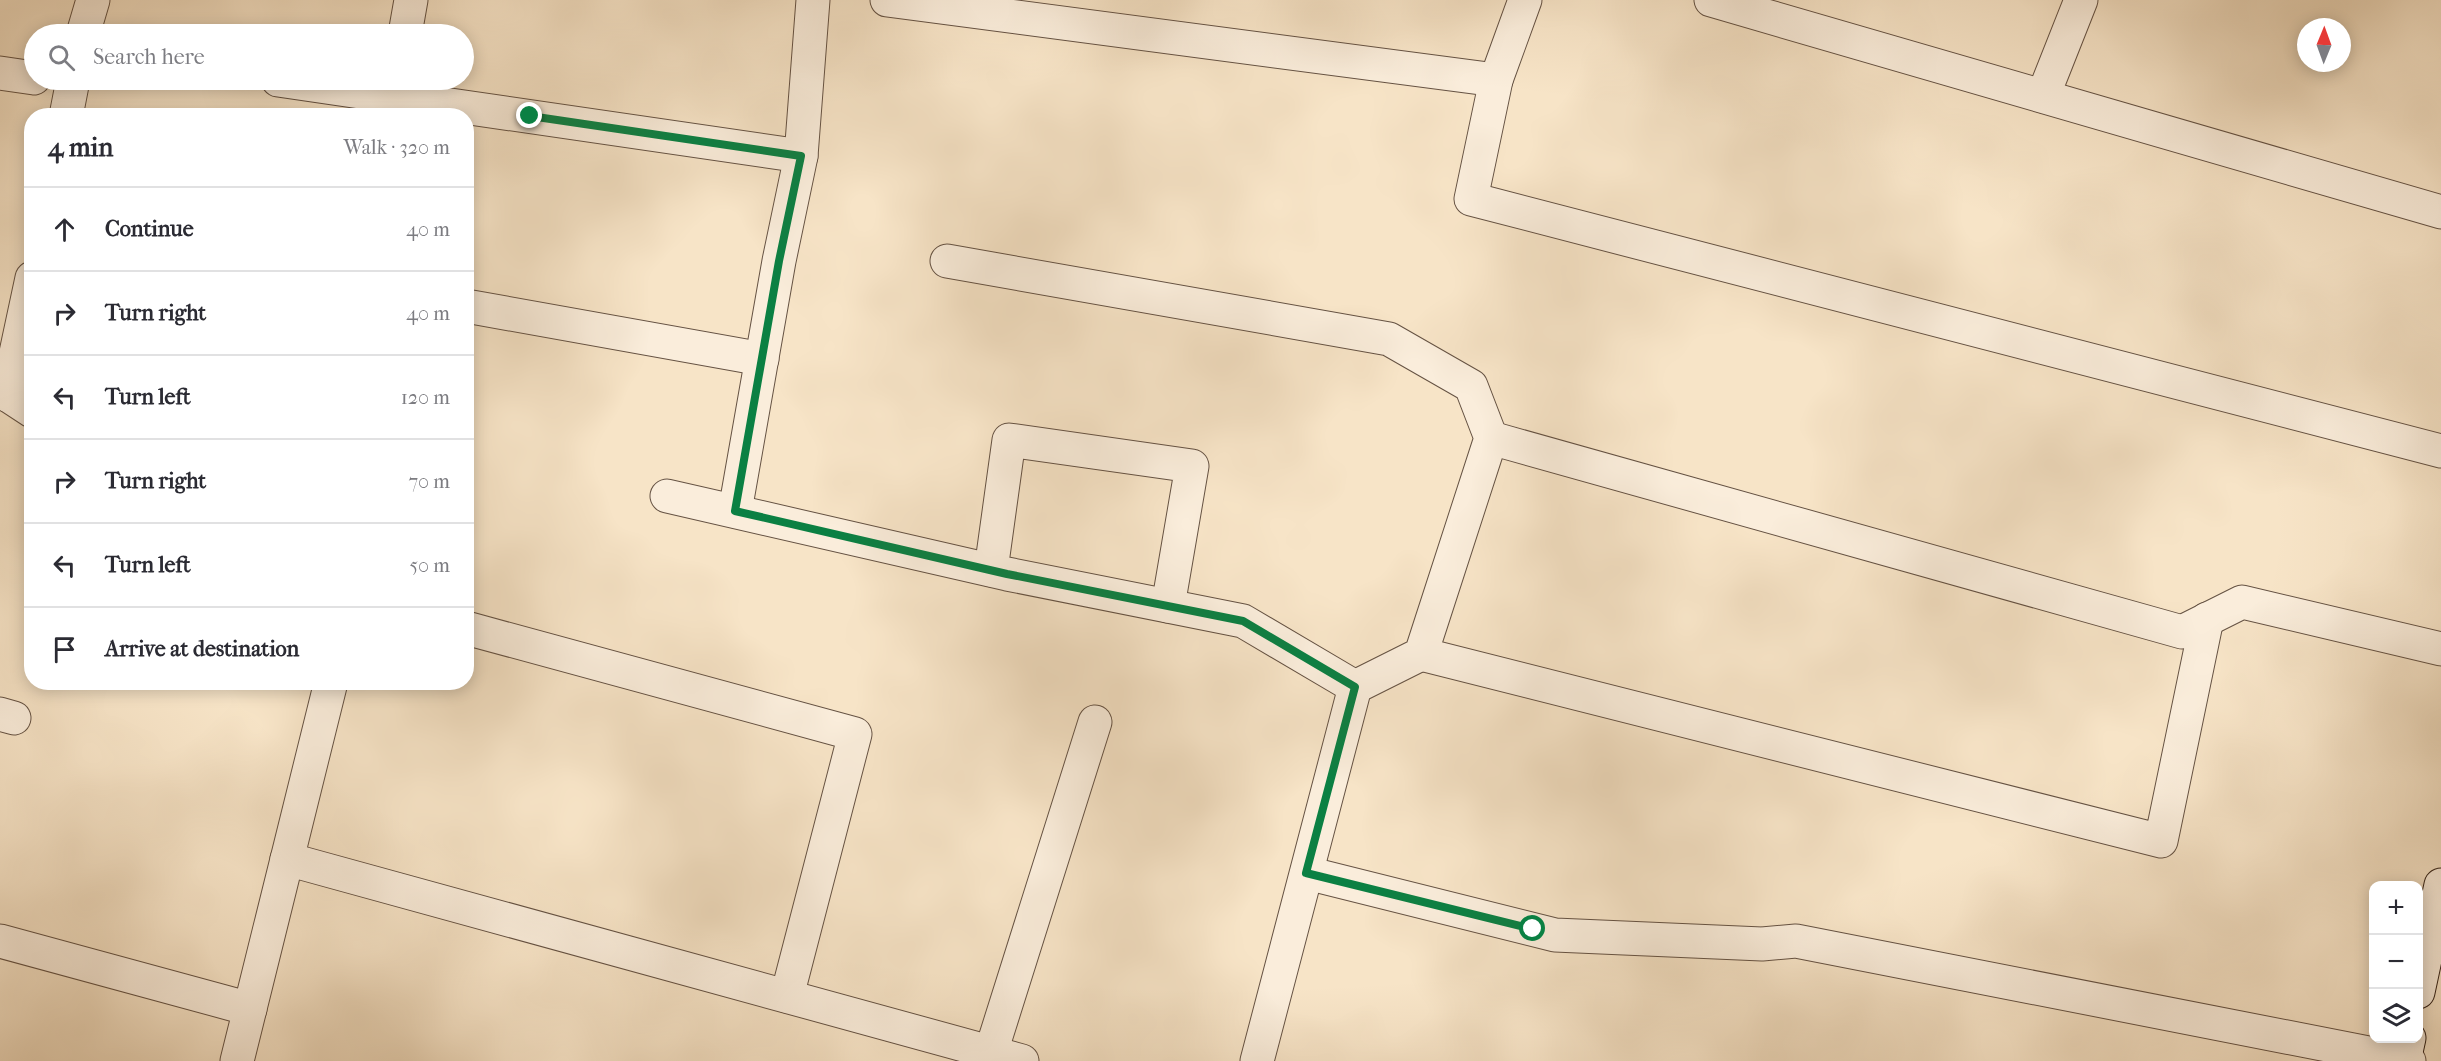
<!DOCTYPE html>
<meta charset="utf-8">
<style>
:root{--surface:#fff;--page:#f2f2f3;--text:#2b2b33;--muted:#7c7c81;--line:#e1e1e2}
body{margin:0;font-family:"IM FELL French Canon",serif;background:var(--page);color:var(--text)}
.controls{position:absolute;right:18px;bottom:18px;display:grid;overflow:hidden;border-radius:12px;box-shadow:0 3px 15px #0003}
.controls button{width:54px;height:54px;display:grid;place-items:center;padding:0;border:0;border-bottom:2px solid var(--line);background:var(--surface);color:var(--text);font:30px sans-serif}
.compass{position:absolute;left:2297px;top:18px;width:54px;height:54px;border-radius:50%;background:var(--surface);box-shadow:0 3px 15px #0003;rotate:1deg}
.stop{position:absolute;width:18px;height:18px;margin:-14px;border:4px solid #0b8043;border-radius:50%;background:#fff}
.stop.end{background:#0b8043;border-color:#fff;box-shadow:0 2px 6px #0008}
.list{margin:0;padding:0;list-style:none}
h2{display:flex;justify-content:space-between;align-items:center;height:78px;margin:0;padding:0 24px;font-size:26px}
h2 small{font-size:20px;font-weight:400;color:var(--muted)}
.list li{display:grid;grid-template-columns:39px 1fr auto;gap:18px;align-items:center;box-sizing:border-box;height:84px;padding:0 24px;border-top:2px solid var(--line)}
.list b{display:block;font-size:22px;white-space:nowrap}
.list em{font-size:20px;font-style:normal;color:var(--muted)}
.icon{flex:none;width:33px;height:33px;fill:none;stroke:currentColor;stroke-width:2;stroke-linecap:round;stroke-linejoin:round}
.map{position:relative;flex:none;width:2441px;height:1061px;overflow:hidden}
.search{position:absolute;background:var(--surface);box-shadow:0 3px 15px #0003;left:24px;top:24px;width:450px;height:66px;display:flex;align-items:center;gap:15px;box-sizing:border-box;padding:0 21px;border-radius:33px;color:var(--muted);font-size:22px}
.panel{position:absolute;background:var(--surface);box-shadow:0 3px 15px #0003;left:24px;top:108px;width:450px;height:582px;border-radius:24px}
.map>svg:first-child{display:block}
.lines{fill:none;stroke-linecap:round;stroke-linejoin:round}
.street-casing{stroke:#655243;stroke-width:35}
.secondary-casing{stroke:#342217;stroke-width:35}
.street{stroke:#faeddb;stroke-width:33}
.secondary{stroke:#faeddb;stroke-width:33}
.route{stroke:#0b8043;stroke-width:8}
</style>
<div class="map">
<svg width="2441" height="1061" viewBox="0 0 2441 1061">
<rect width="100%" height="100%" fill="#f7e4c7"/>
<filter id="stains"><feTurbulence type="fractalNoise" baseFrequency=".00333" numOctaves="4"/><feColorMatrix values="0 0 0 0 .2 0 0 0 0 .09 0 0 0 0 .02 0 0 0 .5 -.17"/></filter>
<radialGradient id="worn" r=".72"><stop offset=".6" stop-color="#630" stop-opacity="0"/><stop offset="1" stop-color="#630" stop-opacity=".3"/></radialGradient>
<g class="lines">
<g class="street-casing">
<g id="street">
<polyline points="887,0 1496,80 1471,199 2441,451"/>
<polyline points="1711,0 2441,212"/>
<polyline points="83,34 93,0"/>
<polyline points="405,34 411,0"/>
<polyline points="0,73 34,78"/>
<polyline points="278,80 801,156 813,0"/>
<polyline points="1496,80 1525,0"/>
<polyline points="2043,96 2081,0"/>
<polyline points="66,116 73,80"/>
<polyline points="947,261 1389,339 1471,386 1491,438 1421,654 1355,687 1257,1061"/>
<polyline points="466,306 762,359"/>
<polyline points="0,390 32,411"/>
<polyline points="7,395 32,278"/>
<polyline points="1491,438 2182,632 2242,602 2441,649"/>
<polyline points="667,496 1007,574 1243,621 1355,687"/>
<polyline points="735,511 779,261 801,156"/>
<polyline points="991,570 1009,440 1192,466 1168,606"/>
<polyline points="466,628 855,734 787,996"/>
<polyline points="1421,654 2161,841 2207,619"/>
<polyline points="0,714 14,718"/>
<polyline points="287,859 1022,1061"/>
<polyline points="1307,873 1555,935 1762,944 1796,941 2409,1061"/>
<polyline points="0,941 250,1009"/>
<polyline points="991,1052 1095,722"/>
<polyline points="237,1061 331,682"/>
</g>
</g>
<g class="secondary-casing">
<g id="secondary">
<polyline points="2418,992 2441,885"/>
<polyline points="2404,1061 2409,1038"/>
</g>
</g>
<use href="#street" class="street"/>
<use href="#secondary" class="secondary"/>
</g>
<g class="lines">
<polyline class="route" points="530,116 801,156 779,261 735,511 1007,574 1243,621 1355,687 1306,873 1533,929"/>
</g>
<rect width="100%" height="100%" filter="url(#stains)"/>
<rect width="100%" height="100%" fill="url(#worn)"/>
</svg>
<div class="controls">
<button>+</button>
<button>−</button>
<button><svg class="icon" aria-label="layers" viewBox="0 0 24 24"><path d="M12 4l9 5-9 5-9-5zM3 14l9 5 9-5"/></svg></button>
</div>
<svg class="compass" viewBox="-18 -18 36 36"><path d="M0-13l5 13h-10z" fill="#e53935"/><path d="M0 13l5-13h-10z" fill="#7c7c81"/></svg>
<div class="stop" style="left:1533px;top:929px"></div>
<div class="stop end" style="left:530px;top:116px"></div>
<div class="search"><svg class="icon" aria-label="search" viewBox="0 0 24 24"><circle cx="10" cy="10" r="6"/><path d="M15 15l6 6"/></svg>Search here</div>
<section class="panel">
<h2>4 min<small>Walk · 320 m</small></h2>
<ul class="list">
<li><svg class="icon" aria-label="ahead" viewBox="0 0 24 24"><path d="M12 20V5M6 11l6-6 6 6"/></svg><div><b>Continue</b></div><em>40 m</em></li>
<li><svg class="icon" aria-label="right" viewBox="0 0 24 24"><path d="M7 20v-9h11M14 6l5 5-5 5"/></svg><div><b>Turn right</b></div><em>40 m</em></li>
<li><svg class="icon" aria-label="left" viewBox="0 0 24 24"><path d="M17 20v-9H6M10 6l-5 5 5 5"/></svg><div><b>Turn left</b></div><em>120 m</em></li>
<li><svg class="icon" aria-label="right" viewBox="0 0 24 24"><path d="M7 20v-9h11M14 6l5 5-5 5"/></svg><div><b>Turn right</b></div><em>70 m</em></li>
<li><svg class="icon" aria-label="left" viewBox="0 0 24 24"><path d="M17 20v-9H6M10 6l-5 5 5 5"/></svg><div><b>Turn left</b></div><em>50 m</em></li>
<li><svg class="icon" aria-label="arrive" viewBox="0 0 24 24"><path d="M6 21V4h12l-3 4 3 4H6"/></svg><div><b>Arrive at destination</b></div></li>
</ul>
</section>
</div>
